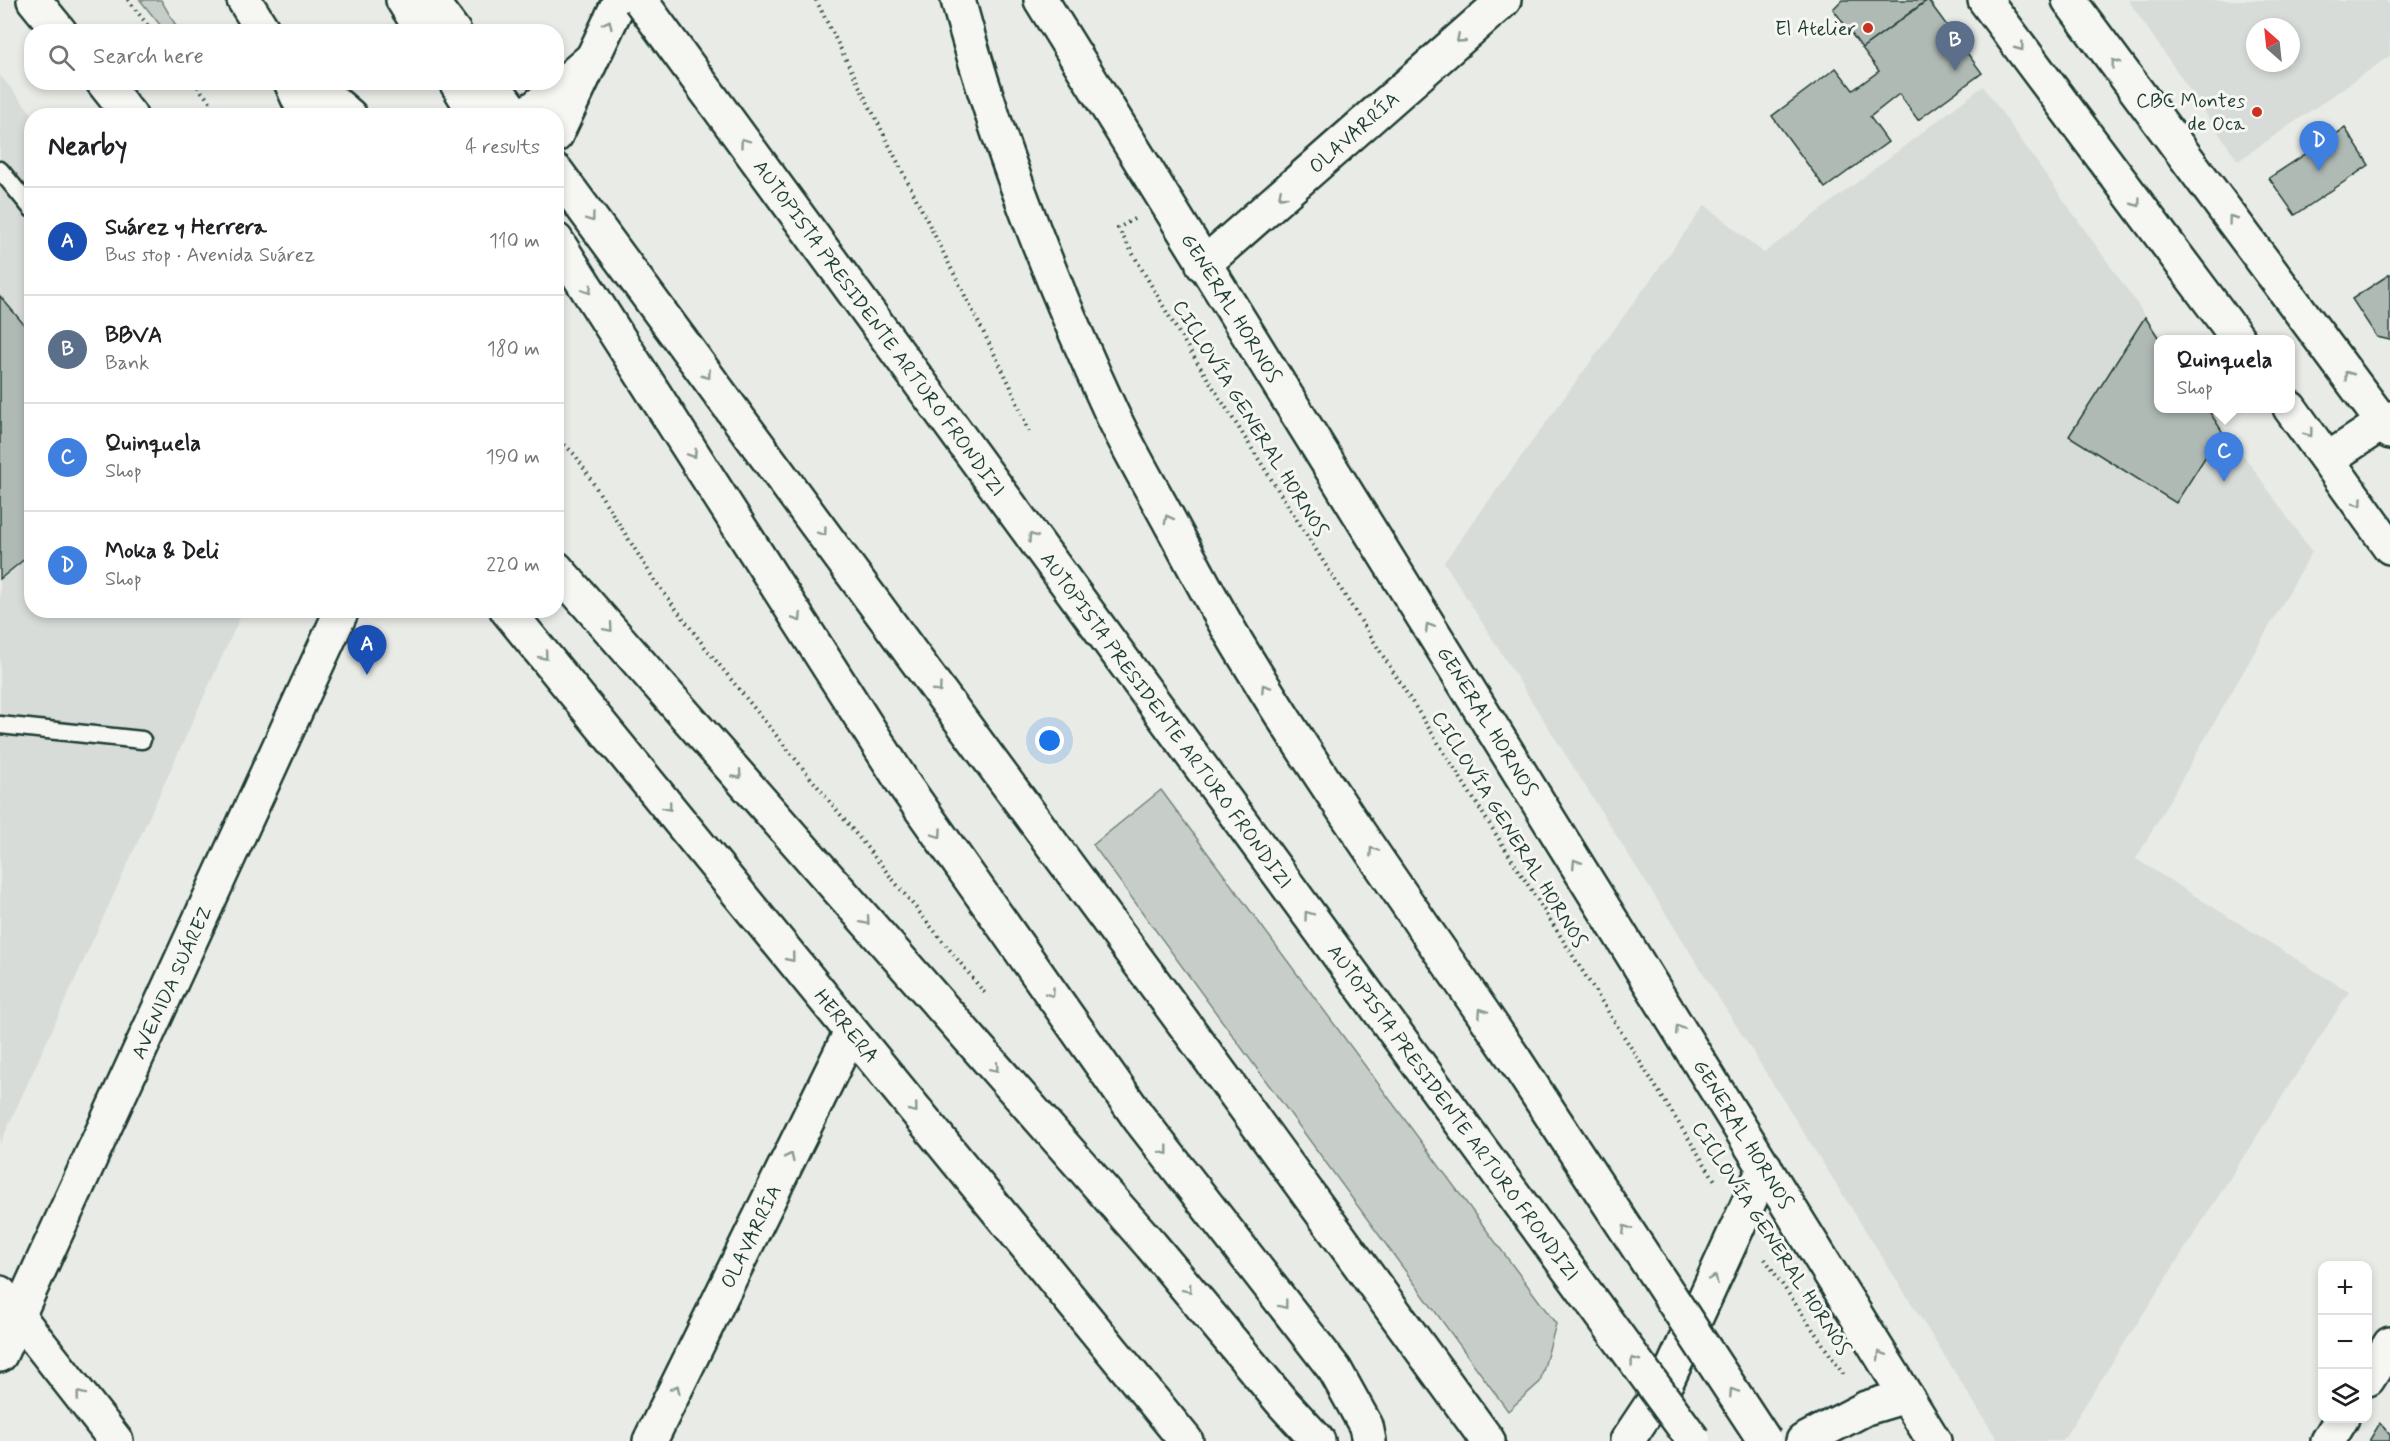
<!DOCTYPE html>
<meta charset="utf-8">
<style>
:root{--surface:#fff;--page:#f6f6f6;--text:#202124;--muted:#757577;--line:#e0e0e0;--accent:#c8321e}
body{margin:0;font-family:Mynerve,sans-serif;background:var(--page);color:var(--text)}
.controls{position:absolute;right:18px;bottom:18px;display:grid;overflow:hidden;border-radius:12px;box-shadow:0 3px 9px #0003}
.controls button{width:54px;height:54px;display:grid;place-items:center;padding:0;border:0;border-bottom:2px solid var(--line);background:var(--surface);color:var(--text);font:30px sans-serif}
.compass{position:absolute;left:2246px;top:18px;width:54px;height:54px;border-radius:50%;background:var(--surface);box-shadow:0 3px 9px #0003;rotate:333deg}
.you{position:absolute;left:1050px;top:741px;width:21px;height:21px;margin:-15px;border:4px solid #fff;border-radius:50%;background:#1a73e8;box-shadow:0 0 0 9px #1a73e833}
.badge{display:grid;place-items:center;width:39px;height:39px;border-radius:50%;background:var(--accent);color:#fff;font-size:20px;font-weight:700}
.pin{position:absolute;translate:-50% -50px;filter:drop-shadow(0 2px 3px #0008)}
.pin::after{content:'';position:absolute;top:32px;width:21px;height:18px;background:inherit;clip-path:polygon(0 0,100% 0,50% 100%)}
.popup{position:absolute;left:2154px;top:335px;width:141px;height:78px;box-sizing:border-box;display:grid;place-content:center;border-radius:12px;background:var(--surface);filter:drop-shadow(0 2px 4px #0005);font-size:20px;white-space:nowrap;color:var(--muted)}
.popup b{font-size:22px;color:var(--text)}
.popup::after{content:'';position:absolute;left:50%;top:100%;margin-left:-12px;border:12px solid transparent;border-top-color:var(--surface)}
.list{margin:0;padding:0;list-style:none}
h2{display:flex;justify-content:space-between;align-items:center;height:78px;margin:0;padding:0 24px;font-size:26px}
h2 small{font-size:20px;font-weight:400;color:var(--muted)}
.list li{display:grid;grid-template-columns:39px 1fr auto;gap:18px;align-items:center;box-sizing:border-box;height:108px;padding:0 24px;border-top:2px solid var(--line)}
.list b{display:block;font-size:22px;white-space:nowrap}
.list p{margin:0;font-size:20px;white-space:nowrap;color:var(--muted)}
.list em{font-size:20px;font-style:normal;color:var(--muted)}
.icon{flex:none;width:33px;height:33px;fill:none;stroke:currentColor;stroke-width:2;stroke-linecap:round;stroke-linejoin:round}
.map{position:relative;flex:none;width:2390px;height:1441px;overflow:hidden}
.search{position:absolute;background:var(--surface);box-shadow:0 3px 9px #0003;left:24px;top:24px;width:540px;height:66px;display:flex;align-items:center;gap:15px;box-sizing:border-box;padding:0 21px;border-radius:24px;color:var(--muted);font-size:22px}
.panel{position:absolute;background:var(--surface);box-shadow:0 3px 9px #0003;left:24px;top:108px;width:540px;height:510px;border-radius:24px}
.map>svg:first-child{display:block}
.built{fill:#d8dcd8;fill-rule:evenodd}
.green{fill:#c7cec9;stroke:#73867e;stroke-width:1.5}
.building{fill:#b0bab5;stroke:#1f3d34;stroke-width:1.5}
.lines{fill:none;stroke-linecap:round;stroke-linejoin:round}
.lane-casing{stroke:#1f3d34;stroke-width:21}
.street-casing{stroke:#1f3d34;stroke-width:38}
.secondary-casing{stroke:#1f3d34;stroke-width:38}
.highway-casing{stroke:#1f3d34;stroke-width:38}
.path{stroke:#1f3d34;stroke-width:4;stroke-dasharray:1.5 4.5;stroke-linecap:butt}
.lane{stroke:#f6f6f2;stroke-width:16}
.street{stroke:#f6f6f2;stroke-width:33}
.secondary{stroke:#f6f6f2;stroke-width:33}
.highway{stroke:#f6f6f2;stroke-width:33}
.highway-bridge-casing{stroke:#1f3d34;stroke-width:38;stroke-linecap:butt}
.highway-bridge{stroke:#f6f6f2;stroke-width:33}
.oneway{stroke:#8a9a93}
.poi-dot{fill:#c8321e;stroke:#f6f6f2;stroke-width:2}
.labels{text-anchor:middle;stroke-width:6;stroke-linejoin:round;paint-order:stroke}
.poi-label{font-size:20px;fill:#1f3d34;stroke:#f6f6f2;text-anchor:end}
.street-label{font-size:20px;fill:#1f3d34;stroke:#f6f6f2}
</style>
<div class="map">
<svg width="2390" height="1441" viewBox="0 0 2390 1441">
<rect width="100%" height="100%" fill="#e9ebe7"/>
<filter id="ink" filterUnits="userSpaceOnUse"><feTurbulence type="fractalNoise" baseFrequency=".0167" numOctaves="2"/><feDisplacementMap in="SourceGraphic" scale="12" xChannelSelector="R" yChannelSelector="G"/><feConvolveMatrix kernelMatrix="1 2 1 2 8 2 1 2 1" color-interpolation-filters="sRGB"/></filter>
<g filter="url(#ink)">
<g class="built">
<path d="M2128,0H2386L2390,6V56L2238,161ZM2255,27H2291V63H2255Z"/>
<polygon points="0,75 33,115 32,116 32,610 243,611 0,1144"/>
<polygon points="1983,86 2162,339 2158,340 2158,408 2211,409 2312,552 2136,859 2349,992 2062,1441 1998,1441 1444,562 1705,205 1764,253"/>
</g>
<g class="green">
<polygon points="140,0 161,0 179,31 165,31"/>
<polygon points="1161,790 1556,1324 1540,1382 1508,1411 1093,845"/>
</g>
<g class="building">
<polygon points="1842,0 1927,0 1862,48 1833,9"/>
<polygon points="1928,0 1982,73 1918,120 1899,94 1870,117 1888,142 1825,188 1772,116 1836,68 1853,90 1879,71 1862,48"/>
<polygon points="2345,128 2369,165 2295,215 2269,178"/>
<polygon points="2390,274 2390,340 2377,337 2352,299"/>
<polygon points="0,296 32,334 32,553 0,579"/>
<polygon points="2145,317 2160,340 2158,340 2158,408 2207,408 2222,431 2176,503 2069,436"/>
<polygon points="2380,1423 2390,1435 2390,1441 2369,1441"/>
</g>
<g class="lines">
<g class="lane-casing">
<g id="lane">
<polyline points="0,170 32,209"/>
<polyline points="0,725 142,740"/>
</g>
</g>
<g class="street-casing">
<g id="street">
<path id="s1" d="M1203,265L1504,0"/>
<polyline points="2328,459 2390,418"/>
<polyline points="0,1293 116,1441"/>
<polyline points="2368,1379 2390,1344"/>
<path id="s2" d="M650,1441L851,1032"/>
<polyline points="1803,1441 1866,1408 1906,1396"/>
<polyline points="2328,1441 2342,1418"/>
</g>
</g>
<g class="secondary-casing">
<g id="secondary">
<polyline points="34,0 60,32"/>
<path id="s3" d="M1041,0L1934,1441"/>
<polyline points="1985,0 2239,340"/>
<polyline points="2069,0 2390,432"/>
<polyline points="103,82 130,116"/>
<polyline points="556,135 620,0"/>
<polyline points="2290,408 2390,547"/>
<path id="s4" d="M507,610L1186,1441"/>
<path id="s5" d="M0,1355L342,610"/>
</g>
</g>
<g class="highway-casing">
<g id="highway">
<polyline points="244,0 264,32"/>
<polyline points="403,0 423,32"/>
<polyline points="430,0 454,32"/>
<path d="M958,0C996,142 1050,280 1112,414C1130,452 1152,489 1172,526C1197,572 1221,619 1249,663C1332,799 1426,929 1515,1060"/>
<polyline points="291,82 306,116"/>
<polyline points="310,82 350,116"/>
<polyline points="456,82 477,116"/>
<polyline points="491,82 516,116"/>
<polyline points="521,116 537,106 590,60"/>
<polyline points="556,171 1191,1033 1488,1441"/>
<polyline points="556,240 905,786 1139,1118 1335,1370 1366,1426 1369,1441"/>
<polyline points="556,568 1151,1245 1282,1402 1318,1441"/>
<polyline points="1627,1441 1667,1381 1765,1167"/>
</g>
</g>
<g class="path">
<polyline points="128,0 153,32"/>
<polyline points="816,0 1010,385 1030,435"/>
<polyline points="194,82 221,116"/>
<polyline points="1134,219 1118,228 1180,335 1716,1182"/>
<polyline points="556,436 576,456 655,581 704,646 987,996"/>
<polyline points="1765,1259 1845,1377"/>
</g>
<use href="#lane" class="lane"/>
<use href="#street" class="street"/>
<use href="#secondary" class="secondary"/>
<use href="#highway" class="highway"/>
<g class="highway-bridge-casing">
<g id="highway-bridge">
<path id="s6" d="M640,0L1694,1441"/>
<polyline points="1515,1060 1765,1441"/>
</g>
</g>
<use href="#highway-bridge" class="highway-bridge"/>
</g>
<defs><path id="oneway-chevron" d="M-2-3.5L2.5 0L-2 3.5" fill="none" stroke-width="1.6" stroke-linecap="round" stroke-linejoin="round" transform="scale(1.5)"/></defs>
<g class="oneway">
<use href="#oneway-chevron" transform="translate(608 24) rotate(-64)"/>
<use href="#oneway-chevron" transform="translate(1460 39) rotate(139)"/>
<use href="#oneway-chevron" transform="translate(2020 47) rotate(53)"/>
<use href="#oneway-chevron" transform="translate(2115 63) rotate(-127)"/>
<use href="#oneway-chevron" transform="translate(744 142) rotate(-126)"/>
<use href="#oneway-chevron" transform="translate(1282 195) rotate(139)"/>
<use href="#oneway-chevron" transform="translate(2137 203) rotate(53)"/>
<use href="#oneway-chevron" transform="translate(591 218) rotate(54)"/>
<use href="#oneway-chevron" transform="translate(2232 219) rotate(-127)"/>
<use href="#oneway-chevron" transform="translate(588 290) rotate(57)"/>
<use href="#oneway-chevron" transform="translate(707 375) rotate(54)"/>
<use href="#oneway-chevron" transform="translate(2348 375) rotate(-127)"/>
<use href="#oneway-chevron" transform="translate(2309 433) rotate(53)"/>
<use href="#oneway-chevron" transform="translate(693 454) rotate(57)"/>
<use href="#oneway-chevron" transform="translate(2359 503) rotate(55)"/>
<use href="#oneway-chevron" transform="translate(1168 519) rotate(-118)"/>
<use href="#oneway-chevron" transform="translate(823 532) rotate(54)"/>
<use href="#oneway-chevron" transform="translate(1032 537) rotate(-126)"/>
<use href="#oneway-chevron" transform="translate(798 618) rotate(57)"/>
<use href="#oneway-chevron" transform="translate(1429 627) rotate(-122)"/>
<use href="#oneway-chevron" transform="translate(609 628) rotate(49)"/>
<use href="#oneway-chevron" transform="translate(544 656) rotate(51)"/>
<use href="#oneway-chevron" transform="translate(1265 688) rotate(-123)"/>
<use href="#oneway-chevron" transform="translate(938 689) rotate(54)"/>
<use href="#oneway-chevron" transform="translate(738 775) rotate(49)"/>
<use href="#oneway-chevron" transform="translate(668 807) rotate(51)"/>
<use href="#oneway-chevron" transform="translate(938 834) rotate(55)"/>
<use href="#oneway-chevron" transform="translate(1373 851) rotate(-124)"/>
<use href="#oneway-chevron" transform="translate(1576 863) rotate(-122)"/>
<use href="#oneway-chevron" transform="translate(1308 915) rotate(-126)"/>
<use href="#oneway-chevron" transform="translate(866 921) rotate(49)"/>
<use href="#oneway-chevron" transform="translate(791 958) rotate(51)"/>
<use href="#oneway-chevron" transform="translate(1051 993) rotate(55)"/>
<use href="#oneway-chevron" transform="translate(1482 1012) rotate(-124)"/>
<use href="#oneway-chevron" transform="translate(1679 1029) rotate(-122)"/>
<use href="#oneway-chevron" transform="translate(995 1068) rotate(49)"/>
<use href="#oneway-chevron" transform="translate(914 1109) rotate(51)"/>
<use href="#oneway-chevron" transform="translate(1165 1151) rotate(52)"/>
<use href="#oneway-chevron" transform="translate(790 1157) rotate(-64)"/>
<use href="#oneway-chevron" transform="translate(1626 1229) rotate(-123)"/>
<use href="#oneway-chevron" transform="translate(1714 1279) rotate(-65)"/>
<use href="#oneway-chevron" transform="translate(1188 1289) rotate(50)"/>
<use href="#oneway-chevron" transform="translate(1284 1305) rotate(52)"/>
<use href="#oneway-chevron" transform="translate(1881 1355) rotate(-122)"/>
<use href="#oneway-chevron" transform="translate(1634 1361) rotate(-127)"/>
<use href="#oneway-chevron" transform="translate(676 1389) rotate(-64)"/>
<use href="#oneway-chevron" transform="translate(1733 1392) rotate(-123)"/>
<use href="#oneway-chevron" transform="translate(80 1395) rotate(-128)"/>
</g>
</g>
<g class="poi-dot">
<circle cx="1868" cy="28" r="6"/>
<circle cx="2257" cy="112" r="6"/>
</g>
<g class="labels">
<g class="poi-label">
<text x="1856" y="35">El Atelier</text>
<text x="2245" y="107">CBC Montes<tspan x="2245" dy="23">de Oca</tspan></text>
</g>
<g class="street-label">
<text dy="7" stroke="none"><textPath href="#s1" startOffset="201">OLAVARRÍA</textPath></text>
<text dy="7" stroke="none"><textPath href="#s3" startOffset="362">GENERAL HORNOS</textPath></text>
<text dy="7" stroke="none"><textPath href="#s6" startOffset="406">AUTOPISTA PRESIDENTE ARTURO FRONDIZI</textPath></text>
<text transform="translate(1251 418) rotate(58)" y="7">CICLOVÍA GENERAL HORNOS</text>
<text dy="7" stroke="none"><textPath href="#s6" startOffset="892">AUTOPISTA PRESIDENTE ARTURO FRONDIZI</textPath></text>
<text dy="7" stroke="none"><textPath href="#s3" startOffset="848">GENERAL HORNOS</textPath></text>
<text transform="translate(1510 829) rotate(58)" y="7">CICLOVÍA GENERAL HORNOS</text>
<text dy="7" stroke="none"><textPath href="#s5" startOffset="410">AVENIDA SUÁREZ</textPath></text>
<text dy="7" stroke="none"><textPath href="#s4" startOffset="537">HERRERA</textPath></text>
<text dy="7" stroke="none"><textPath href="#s6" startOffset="1378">AUTOPISTA PRESIDENTE ARTURO FRONDIZI</textPath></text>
<text dy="7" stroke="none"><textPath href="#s3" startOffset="1334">GENERAL HORNOS</textPath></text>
<text dy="7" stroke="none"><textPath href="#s2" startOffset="228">OLAVARRÍA</textPath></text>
<text transform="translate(1772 1238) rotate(57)" y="7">CICLOVÍA GENERAL HORNOS</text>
</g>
</g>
</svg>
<div class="controls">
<button>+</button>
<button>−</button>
<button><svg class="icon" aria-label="layers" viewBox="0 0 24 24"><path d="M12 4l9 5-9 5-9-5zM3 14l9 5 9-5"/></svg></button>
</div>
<svg class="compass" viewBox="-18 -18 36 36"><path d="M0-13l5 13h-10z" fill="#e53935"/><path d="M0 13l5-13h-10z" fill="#757577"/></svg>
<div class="you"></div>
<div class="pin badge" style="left:367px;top:675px;background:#1a4fb4">A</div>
<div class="pin badge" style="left:1955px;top:71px;background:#5c6f8a">B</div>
<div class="pin badge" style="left:2224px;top:482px;background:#3f7fe0">C</div>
<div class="popup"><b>Quinquela</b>Shop</div>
<div class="pin badge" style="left:2319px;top:171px;background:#3f7fe0">D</div>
<div class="search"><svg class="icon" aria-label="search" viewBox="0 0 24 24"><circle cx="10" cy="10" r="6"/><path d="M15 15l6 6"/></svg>Search here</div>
<section class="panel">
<h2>Nearby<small>4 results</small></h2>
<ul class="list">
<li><span class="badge" style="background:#1a4fb4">A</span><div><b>Suárez y Herrera</b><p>Bus stop · Avenida Suárez</p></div><em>110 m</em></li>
<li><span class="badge" style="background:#5c6f8a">B</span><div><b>BBVA</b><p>Bank</p></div><em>180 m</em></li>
<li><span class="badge" style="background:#3f7fe0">C</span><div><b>Quinquela</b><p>Shop</p></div><em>190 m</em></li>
<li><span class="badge" style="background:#3f7fe0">D</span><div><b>Moka &amp; Deli</b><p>Shop</p></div><em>220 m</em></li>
</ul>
</section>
</div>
